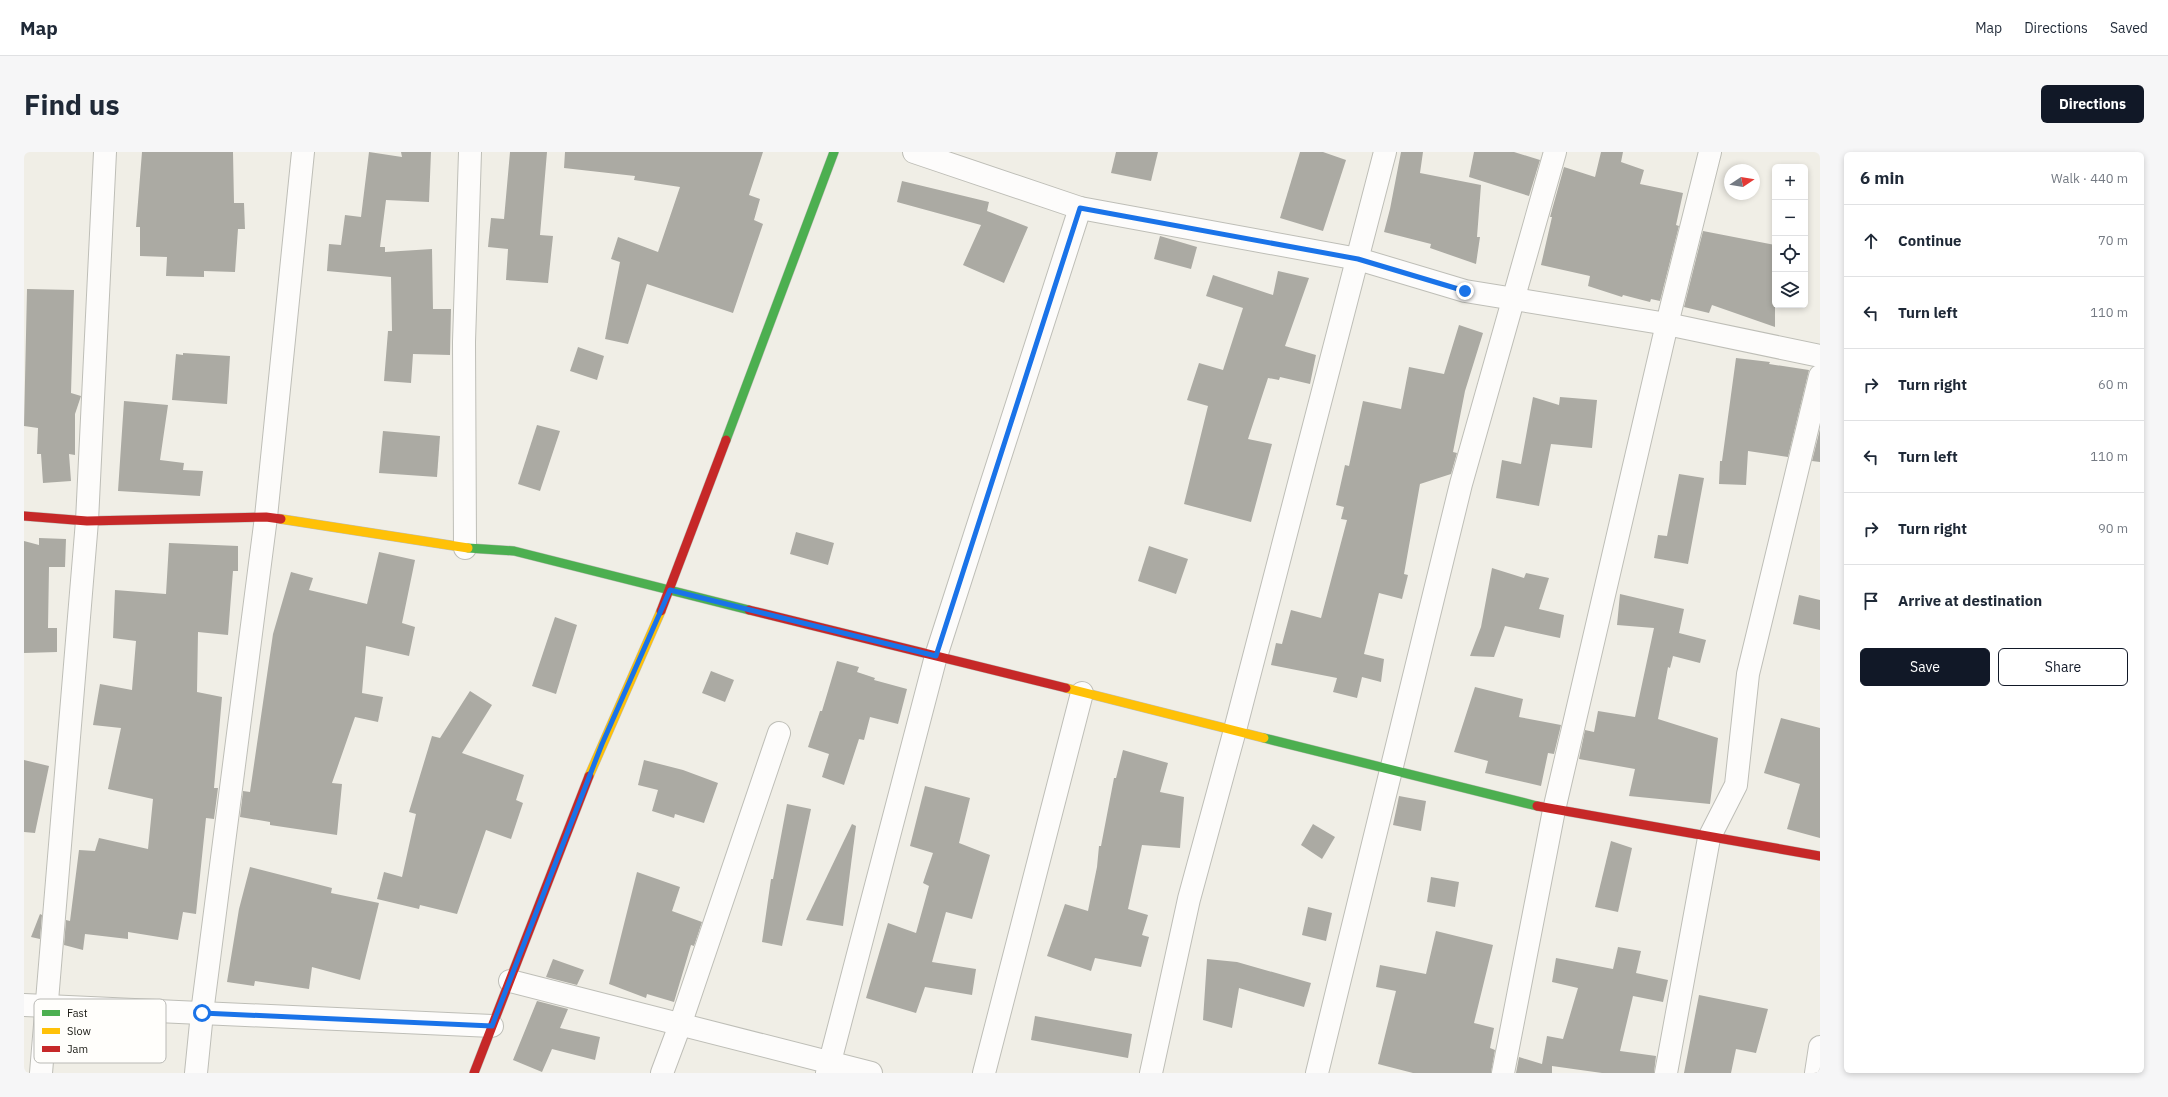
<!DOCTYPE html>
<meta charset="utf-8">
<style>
:root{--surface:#fff;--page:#f6f6f7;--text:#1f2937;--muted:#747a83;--line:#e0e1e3;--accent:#111827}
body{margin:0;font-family:"IBM Plex Sans",sans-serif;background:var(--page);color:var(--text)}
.controls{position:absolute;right:12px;top:12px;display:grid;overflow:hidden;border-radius:6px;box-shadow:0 2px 6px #0003}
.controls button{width:36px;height:36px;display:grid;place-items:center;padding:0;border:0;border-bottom:1px solid var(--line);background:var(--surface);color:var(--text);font:20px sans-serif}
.compass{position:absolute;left:1700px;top:12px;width:36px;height:36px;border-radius:50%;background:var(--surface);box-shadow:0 2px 6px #0003;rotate:78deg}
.stop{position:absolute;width:12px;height:12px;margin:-9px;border:3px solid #1a73e8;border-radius:50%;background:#fff}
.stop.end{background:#1a73e8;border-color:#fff;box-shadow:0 1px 4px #0008}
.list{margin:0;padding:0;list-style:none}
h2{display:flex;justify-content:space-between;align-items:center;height:52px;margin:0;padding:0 16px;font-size:17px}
h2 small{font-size:13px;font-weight:400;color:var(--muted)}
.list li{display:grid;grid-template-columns:26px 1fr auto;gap:12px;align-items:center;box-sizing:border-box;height:72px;padding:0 16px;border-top:1px solid var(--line)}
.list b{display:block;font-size:15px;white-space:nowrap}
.list em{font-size:13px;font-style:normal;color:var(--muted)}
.actions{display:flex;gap:8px;padding:12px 16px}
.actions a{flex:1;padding:9px 0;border:1px solid var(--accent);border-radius:6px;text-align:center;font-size:14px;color:var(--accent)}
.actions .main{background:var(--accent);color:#fff}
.icon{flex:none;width:22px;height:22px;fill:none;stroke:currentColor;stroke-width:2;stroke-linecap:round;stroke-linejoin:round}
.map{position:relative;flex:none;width:1796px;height:921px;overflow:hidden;border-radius:6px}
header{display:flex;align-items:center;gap:24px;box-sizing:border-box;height:56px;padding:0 20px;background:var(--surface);border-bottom:1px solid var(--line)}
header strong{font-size:19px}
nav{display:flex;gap:22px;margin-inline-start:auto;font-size:14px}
.intro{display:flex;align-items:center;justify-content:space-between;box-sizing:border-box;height:96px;padding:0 24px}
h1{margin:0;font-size:28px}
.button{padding:10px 18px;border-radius:6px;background:var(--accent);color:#fff;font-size:14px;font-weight:700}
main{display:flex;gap:24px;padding:0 24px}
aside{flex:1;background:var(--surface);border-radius:6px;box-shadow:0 2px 6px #0003}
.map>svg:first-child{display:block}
.building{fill:#abaaa3}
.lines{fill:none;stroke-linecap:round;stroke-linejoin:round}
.street-casing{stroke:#bebeb7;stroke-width:24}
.fast-casing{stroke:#bebeb7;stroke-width:10}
.slow-casing{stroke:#bebeb7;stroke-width:10}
.jam-casing{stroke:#bebeb7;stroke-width:10}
.street{stroke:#fdfcfb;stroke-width:22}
.fast{stroke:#4caf50;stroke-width:9}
.slow{stroke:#ffc107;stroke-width:9}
.jam{stroke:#c62828;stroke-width:9}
.route{stroke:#1a73e8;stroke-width:5}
.key{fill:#fffefb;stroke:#b9b9b5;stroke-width:1}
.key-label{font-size:11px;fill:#171711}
</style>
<header>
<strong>Map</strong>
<nav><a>Map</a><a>Directions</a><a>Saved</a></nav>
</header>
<div class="intro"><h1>Find us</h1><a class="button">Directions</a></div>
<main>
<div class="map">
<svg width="1796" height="921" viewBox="0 0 1796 921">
<rect width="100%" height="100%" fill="#f0eee6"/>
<g class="building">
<polygon points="118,0 209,0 210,51 220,51 221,77 214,77 211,120 180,119 180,125 142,124 143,105 116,104 116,75 112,75"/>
<polygon points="345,0 378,5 377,0 407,0 405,50 362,48 356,95 361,95 361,100 408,97 409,157 427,157 426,203 389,202 387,231 360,229 364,179 368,179 367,125 303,119 305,92 317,93 321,63 337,65"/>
<polygon points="486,0 523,0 516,83 529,84 524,131 482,128 484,97 464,95 467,66 480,67"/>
<polygon points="541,0 739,0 725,43 736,47 730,68 739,72 709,161 623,132 604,192 581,187 596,110 587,107 594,85 634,100 656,35 610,28 611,24 540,16"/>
<polygon points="1092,0 1134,0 1127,29 1087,21"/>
<polygon points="1276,0 1299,0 1322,8 1299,79 1256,66"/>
<polygon points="1377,0 1399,0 1396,21 1457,33 1453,85 1456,85 1452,112 1406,96 1407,92 1360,80 1366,57"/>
<polygon points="1450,0 1490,0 1516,8 1505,44 1445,25"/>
<polygon points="1577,0 1599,0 1597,10 1620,18 1616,32 1659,41 1652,73 1655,74 1636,149 1627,147 1626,150 1599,143 1598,145 1564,134 1566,124 1517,113 1528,65 1526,65 1540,15 1571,25"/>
<polygon points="878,29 965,50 963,59 1004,75 980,131 939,113 957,73 873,50"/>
<polygon points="1679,79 1751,93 1751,175 1688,153 1685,161 1660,155"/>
<polygon points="1136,84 1173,95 1167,117 1130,107"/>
<polygon points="1254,119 1285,126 1261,194 1292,203 1286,232 1256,225 1255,228 1244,226 1224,287 1248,292 1227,370 1160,352 1184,254 1163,248 1175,211 1199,218 1219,156 1182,144 1189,123 1249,143"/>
<polygon points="3,137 50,138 47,241 57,244 51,262 51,303 45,302 47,329 19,331 17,302 13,302 14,276 0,274"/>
<polygon points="1435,173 1459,181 1441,239 1429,300 1433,301 1427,322 1396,332 1380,422 1384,423 1378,447 1355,441 1340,502 1360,507 1357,530 1338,525 1333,546 1309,540 1313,526 1247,513 1252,491 1258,492 1267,458 1297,466 1323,368 1317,367 1320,355 1312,353 1321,313 1325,314 1339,249 1377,257 1385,215 1420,222"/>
<polygon points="554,195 580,204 573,228 546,219"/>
<polygon points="159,201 206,204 203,252 148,248 152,202 159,203"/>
<polygon points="1712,206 1746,210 1745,212 1785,218 1764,305 1724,299 1722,333 1695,332 1696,309 1698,309"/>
<polygon points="1509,245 1535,253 1536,245 1573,248 1568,296 1527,292 1515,354 1472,346 1478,308 1497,312"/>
<polygon points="100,249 144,253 136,308 160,311 159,318 179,319 176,344 94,339"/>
<polygon points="513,273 536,279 516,339 494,332"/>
<polygon points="1796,277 1796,310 1788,309"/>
<polygon points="359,279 416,284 413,325 355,321"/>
<polygon points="1655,322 1680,326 1664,412 1630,406 1634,383 1643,384"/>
<polygon points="772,380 810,391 804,413 766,402"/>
<polygon points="15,386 42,387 41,415 25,415 24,476 33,476 33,500 0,501 0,389 15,393"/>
<polygon points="145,391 214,394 214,419 209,419 204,483 174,480 173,540 198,545 190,636 194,636 190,667 182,666 172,762 159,760 154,788 104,780 104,787 61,782 59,798 40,793 42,768 46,769 55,698 71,699 75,686 124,697 129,647 84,637 97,576 69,573 76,532 108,538 112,489 89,486 91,438 142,442"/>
<polygon points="1125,394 1164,407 1152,442 1114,429"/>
<polygon points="355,400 391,408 378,471 391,475 385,504 342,494 338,541 359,545 354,570 331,565 308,631 318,632 313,683 246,673 246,670 216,665 219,639 226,640 249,482 267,420 289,426 285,438 343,452"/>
<polygon points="1468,416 1500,426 1502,421 1525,426 1515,457 1540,463 1536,486 1481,474 1470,505 1446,504 1457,475"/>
<polygon points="1596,442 1660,457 1655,481 1682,488 1676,511 1649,504 1646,516 1644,515 1634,567 1694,586 1686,652 1605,644 1611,617 1555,607 1561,578 1570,580 1574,559 1611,565 1630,476 1593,473"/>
<polygon points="1775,443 1796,448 1796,478 1769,472"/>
<polygon points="531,465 553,473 532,542 508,534"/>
<polygon points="813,509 835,515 833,520 851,526 850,528 883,537 874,572 846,565 840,588 835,587 820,633 798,625 805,602 784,595 796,559 798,559"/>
<polygon points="687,519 710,528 701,550 678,541"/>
<polygon points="1451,535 1499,547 1495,565 1537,573 1530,602 1524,601 1517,634 1461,621 1464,609 1430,600"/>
<polygon points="446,539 468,553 438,601 500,623 492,648 499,651 487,687 462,678 433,762 396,753 395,757 353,747 360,720 378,725 392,662 385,660 408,584 416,586"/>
<polygon points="1757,566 1796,576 1796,686 1763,677 1776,632 1740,621"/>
<polygon points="1099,598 1144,611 1136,640 1160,645 1156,696 1118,693 1104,757 1124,763 1118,783 1125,785 1117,815 1071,806 1067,819 1023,804 1041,752 1064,759 1073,715 1075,694 1077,694 1090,626 1092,626"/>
<polygon points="0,608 25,614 11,681 0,680"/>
<polygon points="620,608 659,618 694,631 680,671 651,662 650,666 628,659 634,638 614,633"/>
<polygon points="901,634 946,646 935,691 966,703 948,767 922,760 908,810 952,817 948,843 901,835 892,861 842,846 864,771 892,781 905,734 899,731 909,701 886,694"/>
<polygon points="1375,644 1402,649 1397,679 1369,673"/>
<polygon points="763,652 787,657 758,794 738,790 747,727 749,727"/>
<polygon points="828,672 832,674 819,774 782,768"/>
<polygon points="1289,672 1311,685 1298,707 1277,693"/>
<polygon points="1587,689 1608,696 1594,760 1571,755"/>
<polygon points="226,715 308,736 307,741 355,751 336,828 288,815 285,837 231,829 230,834 203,830 215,757"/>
<polygon points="613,720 656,735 648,759 678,770 670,794 667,793 650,850 623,842 622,846 585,832"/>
<polygon points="1407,725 1435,730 1431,755 1403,750"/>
<polygon points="1284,755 1308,761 1302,789 1278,783"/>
<polygon points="16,762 18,763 16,787 7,785"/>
<polygon points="1412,779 1469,793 1450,871 1470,876 1466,896 1471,898 1467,921 1389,921 1354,912 1372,839 1352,835 1356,813 1402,822"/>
<polygon points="1594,795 1617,799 1612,821 1644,828 1639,850 1609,844 1596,899 1632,904 1630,921 1578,921 1528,914 1528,921 1492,921 1495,905 1518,912 1523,884 1539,887 1554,836 1528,830 1532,806 1589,817"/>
<polygon points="529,807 560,818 553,833 522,825"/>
<polygon points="1183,807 1213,810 1287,831 1280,855 1215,836 1208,876 1179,868"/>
<polygon points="1675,843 1744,857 1732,901 1712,897 1707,921 1660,921"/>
<polygon points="513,849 544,857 536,876 576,885 571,908 528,897 518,920 489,908"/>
<polygon points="1011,864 1108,882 1104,906 1007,888"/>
</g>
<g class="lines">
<g class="street-casing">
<g id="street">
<polyline points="890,0 1056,56 1334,107 1441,139 1643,172 1796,204"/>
<polyline points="441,396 440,190 446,0"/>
<polyline points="486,829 847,921"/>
<polyline points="0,853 468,874"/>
<polyline points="17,921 63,369 81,0"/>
<polyline points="172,921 178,861 242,365 279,0"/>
<polyline points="638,921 656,873 755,581"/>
<polyline points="803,921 912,504 1056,56"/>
<polyline points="960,921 1058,541"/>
<polyline points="1127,921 1165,747 1211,578 1361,0"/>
<polyline points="1293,921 1437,332 1531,0"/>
<polyline points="1479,921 1530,658 1643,172 1686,0"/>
<polyline points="1642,921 1685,686 1712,633 1724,522 1796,224"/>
<polyline points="1792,921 1796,895"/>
</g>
</g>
<g class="fast-casing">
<g id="fast">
<polyline points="702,288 810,0"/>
<polyline points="444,396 490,399 725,458"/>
<polyline points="1240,586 1513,654"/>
</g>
</g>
<g class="slow-casing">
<g id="slow">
<polyline points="257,367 444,396"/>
<polyline points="1042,536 1240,586"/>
<polyline points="565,624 637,459"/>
</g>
</g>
<g class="jam-casing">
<g id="jam">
<polyline points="0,364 63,369 242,365 257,367"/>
<polyline points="725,458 1042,536"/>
<polyline points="637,459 702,288"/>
<polyline points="1513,654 1796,704"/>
<polyline points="450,921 565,624"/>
</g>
</g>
<use href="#street" class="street"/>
<use href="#fast" class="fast"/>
<use href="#slow" class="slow"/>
<use href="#jam" class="jam"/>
</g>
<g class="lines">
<polyline class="route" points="178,861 468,874 578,592 646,438 912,504 1056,56 1334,107 1441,139"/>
</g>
<rect x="10" y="847" width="132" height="64" rx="6" class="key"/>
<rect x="18" y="858" width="18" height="6" fill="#4caf50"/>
<rect x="18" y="876" width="18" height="6" fill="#ffc107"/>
<rect x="18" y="894" width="18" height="6" fill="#c62828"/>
<g class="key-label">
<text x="43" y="865">Fast</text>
<text x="43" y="883">Slow</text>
<text x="43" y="901">Jam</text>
</g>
</svg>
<div class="controls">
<button>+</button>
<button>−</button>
<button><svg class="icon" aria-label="locate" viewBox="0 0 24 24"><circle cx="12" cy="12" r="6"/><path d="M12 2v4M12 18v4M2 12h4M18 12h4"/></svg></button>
<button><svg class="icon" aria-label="layers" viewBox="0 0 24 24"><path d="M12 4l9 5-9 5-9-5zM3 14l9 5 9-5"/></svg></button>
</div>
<svg class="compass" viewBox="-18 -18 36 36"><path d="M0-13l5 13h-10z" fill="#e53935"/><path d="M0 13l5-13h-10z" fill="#747a83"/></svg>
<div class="stop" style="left:178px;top:861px"></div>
<div class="stop end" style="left:1441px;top:139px"></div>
</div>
<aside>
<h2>6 min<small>Walk · 440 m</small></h2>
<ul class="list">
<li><svg class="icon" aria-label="ahead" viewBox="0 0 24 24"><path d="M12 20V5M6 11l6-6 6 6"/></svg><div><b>Continue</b></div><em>70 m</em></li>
<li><svg class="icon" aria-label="left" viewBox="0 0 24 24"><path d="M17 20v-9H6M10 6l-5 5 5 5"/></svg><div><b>Turn left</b></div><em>110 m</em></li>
<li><svg class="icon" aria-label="right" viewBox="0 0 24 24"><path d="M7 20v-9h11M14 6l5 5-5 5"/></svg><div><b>Turn right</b></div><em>60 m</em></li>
<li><svg class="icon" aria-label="left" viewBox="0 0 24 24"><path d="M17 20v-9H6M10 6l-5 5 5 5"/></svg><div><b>Turn left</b></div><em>110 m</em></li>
<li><svg class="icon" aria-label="right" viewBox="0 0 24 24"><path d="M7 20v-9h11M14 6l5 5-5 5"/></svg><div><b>Turn right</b></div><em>90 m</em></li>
<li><svg class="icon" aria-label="arrive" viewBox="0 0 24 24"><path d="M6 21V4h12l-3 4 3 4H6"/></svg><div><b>Arrive at destination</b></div></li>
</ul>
<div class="actions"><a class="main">Save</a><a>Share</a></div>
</aside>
</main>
